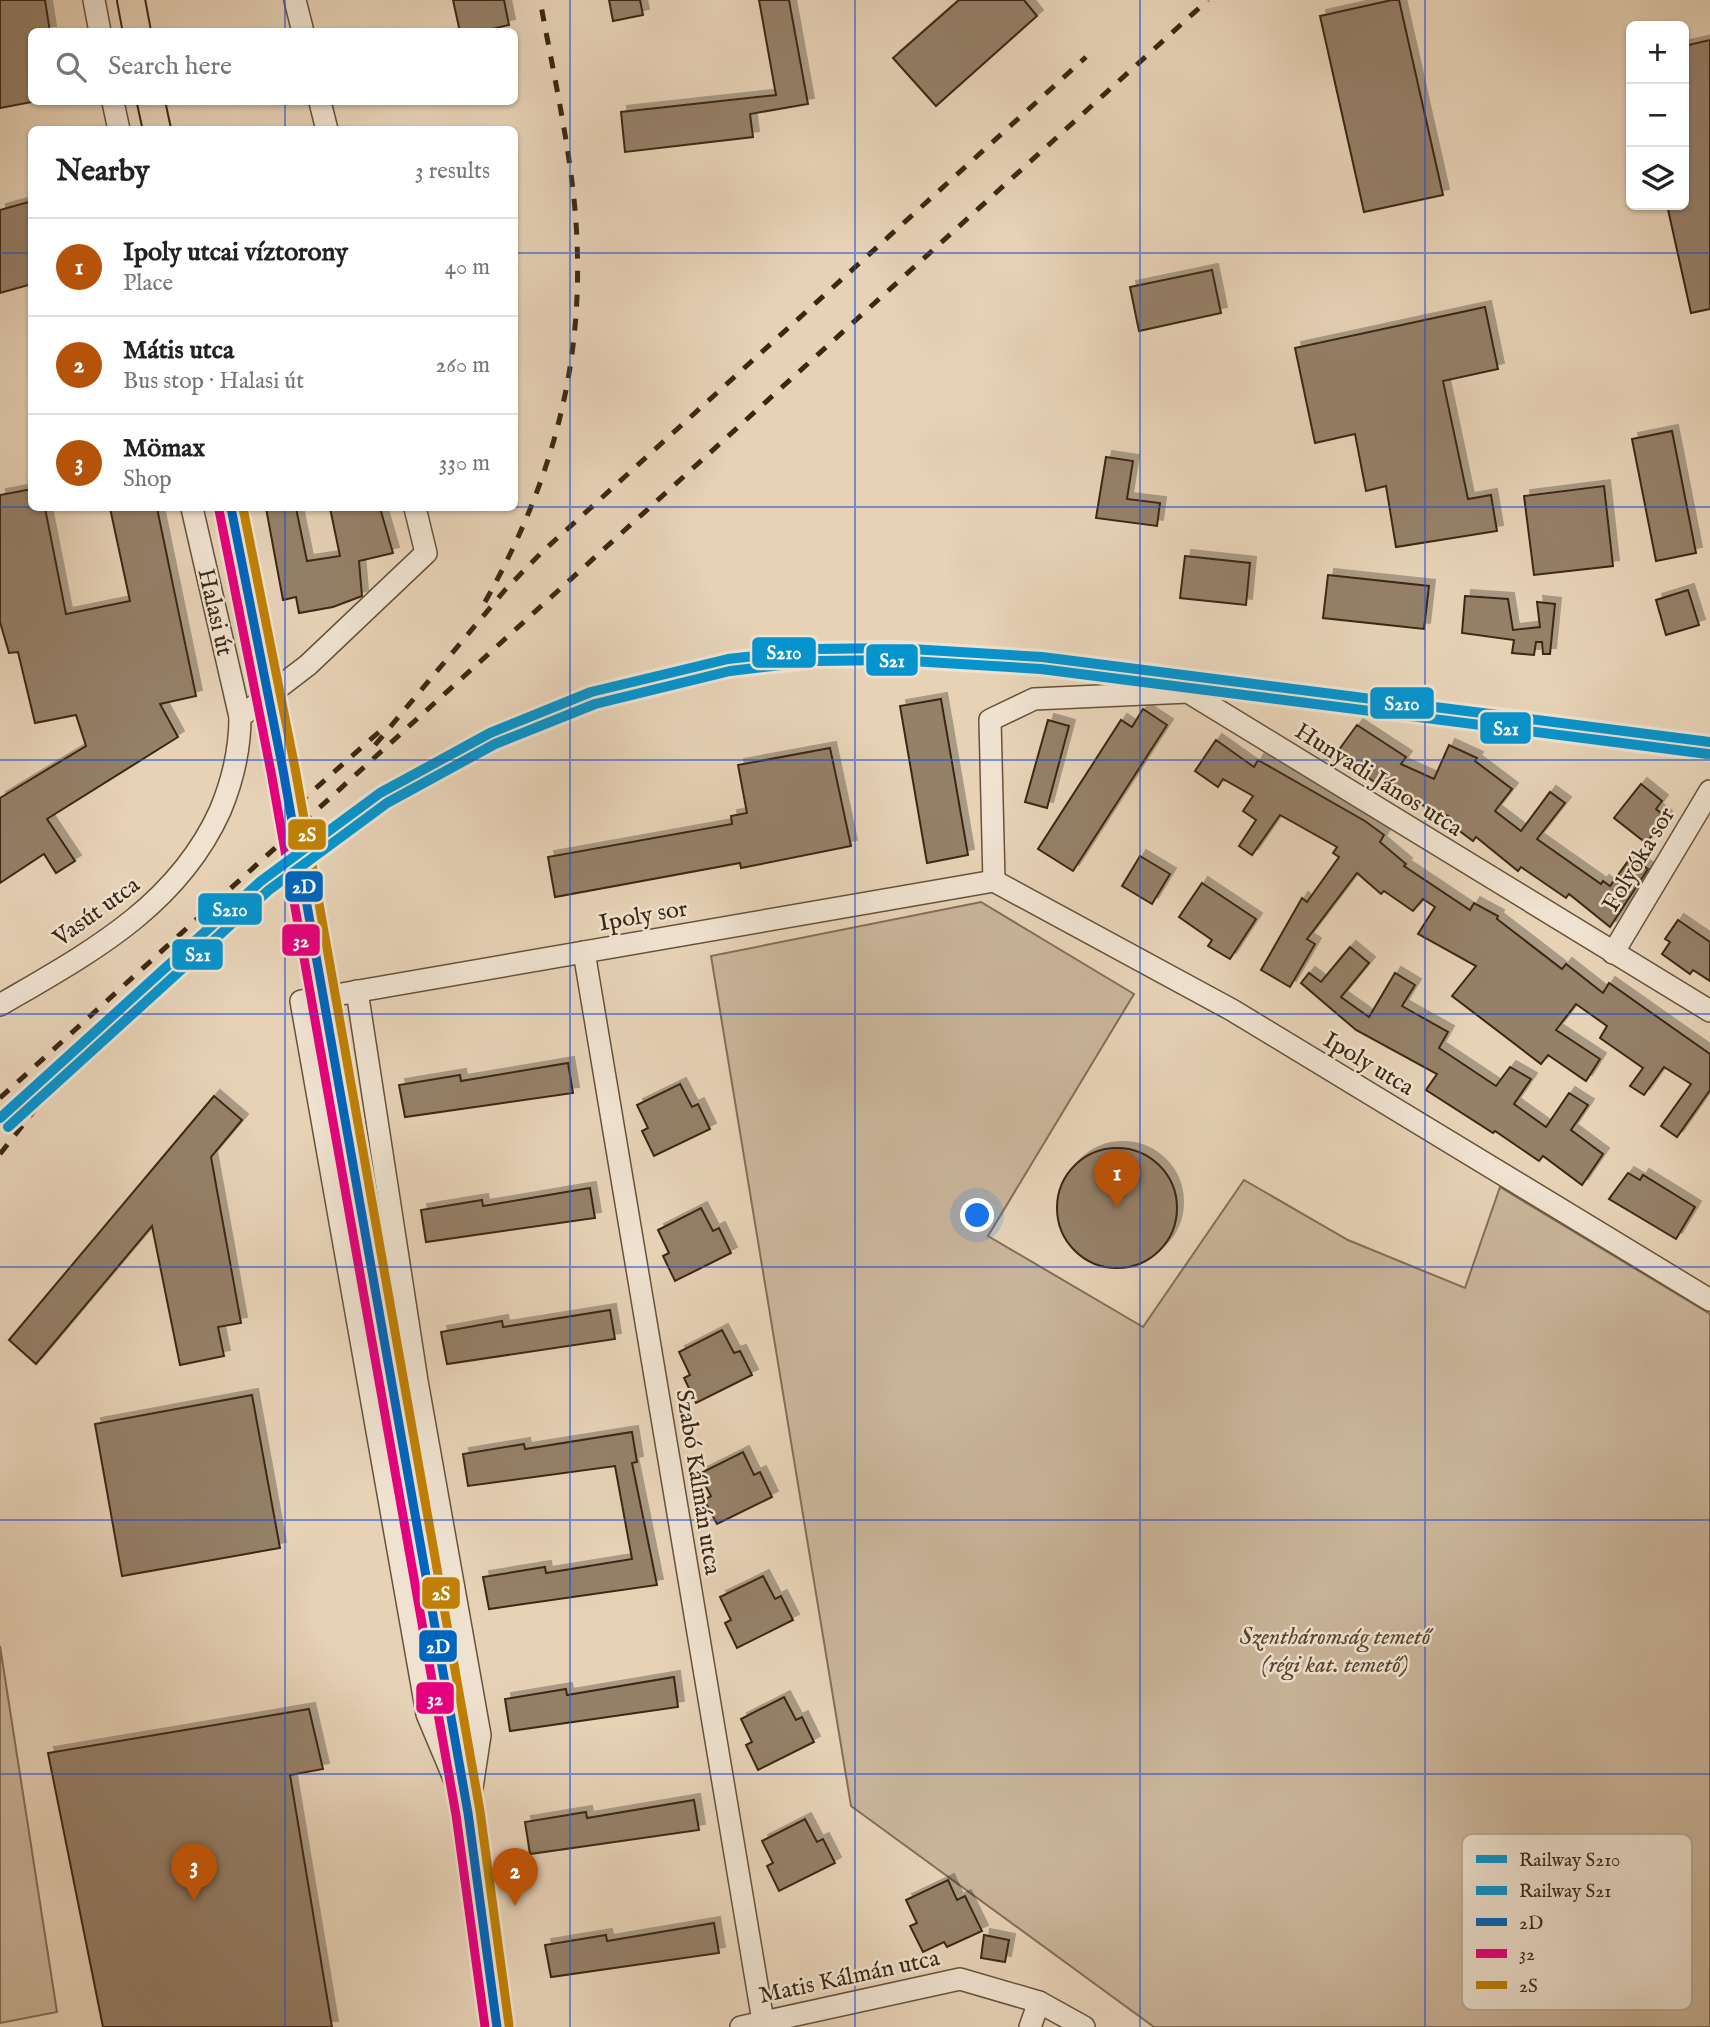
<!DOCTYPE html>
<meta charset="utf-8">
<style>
:root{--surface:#fff;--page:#f2f2f2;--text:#222;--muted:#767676;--line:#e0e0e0;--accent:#b45309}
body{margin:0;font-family:"IM FELL English",serif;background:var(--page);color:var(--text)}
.controls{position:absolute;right:21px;top:21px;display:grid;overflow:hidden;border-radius:10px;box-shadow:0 2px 5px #0004}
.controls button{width:63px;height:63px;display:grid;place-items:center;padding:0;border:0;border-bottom:2px solid var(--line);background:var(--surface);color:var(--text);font:35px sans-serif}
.you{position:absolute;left:978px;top:1216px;width:24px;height:24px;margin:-18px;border:5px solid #fff;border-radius:50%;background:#1a73e8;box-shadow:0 0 0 10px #1a73e833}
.badge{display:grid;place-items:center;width:46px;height:46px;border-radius:50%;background:var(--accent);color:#fff;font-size:23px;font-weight:700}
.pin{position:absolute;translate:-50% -58px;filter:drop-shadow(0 2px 4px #0008)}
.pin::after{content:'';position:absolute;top:37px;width:24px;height:21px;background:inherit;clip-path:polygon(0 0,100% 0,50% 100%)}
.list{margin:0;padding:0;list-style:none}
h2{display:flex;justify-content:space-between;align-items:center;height:91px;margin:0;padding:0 28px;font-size:30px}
h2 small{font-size:23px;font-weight:400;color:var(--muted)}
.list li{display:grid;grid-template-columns:46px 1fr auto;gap:21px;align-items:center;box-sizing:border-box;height:98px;padding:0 28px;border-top:2px solid var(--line)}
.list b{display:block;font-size:26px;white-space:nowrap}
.list p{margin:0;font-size:23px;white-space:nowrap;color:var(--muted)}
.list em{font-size:23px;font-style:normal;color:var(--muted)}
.icon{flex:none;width:38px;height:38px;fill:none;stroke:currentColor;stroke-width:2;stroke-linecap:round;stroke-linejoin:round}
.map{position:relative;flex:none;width:1710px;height:2027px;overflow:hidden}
.search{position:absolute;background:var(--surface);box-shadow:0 2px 5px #0004;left:28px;top:28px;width:490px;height:77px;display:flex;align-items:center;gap:18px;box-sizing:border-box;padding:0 24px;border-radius:10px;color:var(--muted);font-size:26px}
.panel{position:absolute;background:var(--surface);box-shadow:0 2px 5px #0004;left:28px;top:126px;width:490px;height:385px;border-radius:10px}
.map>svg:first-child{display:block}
.green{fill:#cab59a;stroke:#836e56;stroke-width:2}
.building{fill:#958067;stroke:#3c2812;stroke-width:2;filter:url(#shadow)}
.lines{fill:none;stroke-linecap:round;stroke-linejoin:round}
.minor-casing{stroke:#67523b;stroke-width:24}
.major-casing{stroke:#3c2812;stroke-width:30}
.minor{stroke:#efe2d0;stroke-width:21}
.major{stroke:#e7d2b6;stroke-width:26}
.rail{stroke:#3c2812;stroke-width:5;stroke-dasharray:12 12;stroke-linecap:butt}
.major-bridge-casing{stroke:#3c2812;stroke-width:30;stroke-linecap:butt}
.major-bridge{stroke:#e7d2b6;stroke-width:26}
.bus-1-casing{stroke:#efe2d0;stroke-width:14}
.bus-2-casing{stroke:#efe2d0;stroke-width:14}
.bus-3-casing{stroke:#efe2d0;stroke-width:14}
.bus-1{stroke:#0065bd;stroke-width:9}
.bus-2{stroke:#e5007d;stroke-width:9}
.bus-3{stroke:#bf8005;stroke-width:9}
.rail-1-casing{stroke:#efe2d0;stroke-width:16}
.rail-2-casing{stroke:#efe2d0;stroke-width:16}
.rail-1{stroke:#0694ce;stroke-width:10}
.rail-2{stroke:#0694ce;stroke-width:10}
.grid{fill:none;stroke:#1d4ed8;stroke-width:2;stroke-opacity:0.55}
.labels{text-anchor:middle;stroke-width:5;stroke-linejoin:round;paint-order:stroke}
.street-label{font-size:24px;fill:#3c2812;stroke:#efe2d0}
.park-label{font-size:24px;font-style:italic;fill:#58442d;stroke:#efe2d0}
.key{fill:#efe2d0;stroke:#b9aa97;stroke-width:2}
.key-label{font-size:19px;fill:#3c2812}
.line-badge{stroke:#efe2d0;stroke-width:2.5}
.badge-label{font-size:19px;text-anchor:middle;font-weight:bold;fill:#fff}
</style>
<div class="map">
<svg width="1710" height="2027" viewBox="0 0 1710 2027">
<defs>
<filter id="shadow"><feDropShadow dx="6" dy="-6" stdDeviation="0" flood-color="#0004"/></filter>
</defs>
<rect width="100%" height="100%" fill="#e7d2b6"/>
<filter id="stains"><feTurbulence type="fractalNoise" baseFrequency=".00286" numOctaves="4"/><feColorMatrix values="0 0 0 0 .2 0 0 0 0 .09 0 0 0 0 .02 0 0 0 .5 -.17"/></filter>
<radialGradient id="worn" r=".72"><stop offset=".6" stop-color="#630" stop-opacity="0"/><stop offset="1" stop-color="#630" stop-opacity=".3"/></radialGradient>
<g class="green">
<polygon points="981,902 1134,994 988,1236 1143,1327 1244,1180 1348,1240 1465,1288 1500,1187 1710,1314 1710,2027 1154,2027 851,1806 711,956"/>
<polygon points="0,1646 57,2012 0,2023"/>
</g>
<g class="building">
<polygon points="0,0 45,0 50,32 32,32 32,102 0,108"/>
<polygon points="453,0 504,0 509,25 479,32 460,32"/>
<polygon points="609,0 640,0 643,15 613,21"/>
<polygon points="759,0 789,0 808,104 750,114 753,137 625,152 621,112 776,95"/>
<polygon points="959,0 1024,0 1037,16 936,106 893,58"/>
<polygon points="1392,0 1399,0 1443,195 1364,212 1320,16"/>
<polygon points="1710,40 1710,309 1691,313 1667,205 1684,205 1684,46"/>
<polygon points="32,201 32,284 0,293 0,210"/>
<polygon points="1212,270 1221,313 1139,331 1130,287"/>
<polygon points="1485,307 1498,369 1443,381 1468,499 1491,495 1497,531 1396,547 1386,486 1366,491 1355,434 1315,443 1295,348"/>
<polygon points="1672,431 1696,553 1656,561 1632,439"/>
<polygon points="1106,457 1133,461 1127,499 1160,503 1157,526 1096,518"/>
<polygon points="1604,486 1613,566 1534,575 1524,496"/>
<polygon points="32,489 32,508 45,508 66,614 130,601 110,508 157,508 196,696 160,704 178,737 47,819 75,861 56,873 44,854 0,883 0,798 86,746 76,715 35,723 18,652 9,653 0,622 0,495"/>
<polygon points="266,508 296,508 307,561 340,556 330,508 380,508 393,553 359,561 362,596 333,607 299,613 296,597 283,600"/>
<polygon points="1185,556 1250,563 1246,605 1180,598"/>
<polygon points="1328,575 1429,586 1424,629 1323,618"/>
<polygon points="1688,590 1699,625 1666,635 1656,600"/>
<polygon points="1465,596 1508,599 1513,630 1540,627 1537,602 1555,604 1550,654 1543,654 1542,642 1536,642 1534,655 1512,653 1514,640 1462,633"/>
<polygon points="941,699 968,855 927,863 900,706"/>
<polygon points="1143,709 1167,725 1073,871 1038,849 1121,720 1132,727"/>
<polygon points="1048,720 1069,726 1047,808 1025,802"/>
<polygon points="1357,725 1406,757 1401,764 1434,779 1449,745 1477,758 1475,761 1512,789 1495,811 1521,831 1550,792 1565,803 1537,839 1601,884 1603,881 1610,886 1631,857 1648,869 1610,927 1569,894 1566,898 1521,867 1518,871 1476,837 1473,841 1445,820 1448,816 1383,788 1360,772 1362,769 1338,751"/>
<polygon points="1216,740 1254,767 1258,760 1365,821 1384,835 1380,842 1406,864 1404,866 1470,910 1474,903 1498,916 1497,919 1562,969 1566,964 1603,993 1609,983 1710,1054 1710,1090 1677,1137 1661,1126 1691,1084 1664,1067 1644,1095 1630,1086 1643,1068 1600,1038 1607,1026 1576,1004 1556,1030 1600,1059 1586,1081 1548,1055 1541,1064 1452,996 1476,966 1418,934 1435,907 1423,899 1413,911 1384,891 1381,894 1357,873 1307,939 1315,944 1290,987 1261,970 1302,898 1307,902 1339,857 1333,853 1337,847 1280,815 1252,855 1239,846 1256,820 1243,811 1253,796 1223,779 1218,787 1195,771"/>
<polygon points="830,748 851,846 741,868 740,863 555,897 548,857 732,824 731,816 747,813 738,765"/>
<polygon points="1641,784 1662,801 1656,809 1666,817 1646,843 1614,818"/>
<polygon points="1140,856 1170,874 1152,904 1122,886"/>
<polygon points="1202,883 1256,919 1230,959 1208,946 1212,940 1179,917"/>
<polygon points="1678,920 1710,942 1710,981 1693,970 1690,974 1662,954 1670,942 1665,939"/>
<polygon points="1350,947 1369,963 1341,997 1369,1017 1395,973 1415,985 1402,1006 1448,1032 1439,1048 1496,1086 1510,1067 1531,1079 1514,1104 1546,1127 1569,1093 1588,1105 1571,1130 1603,1154 1582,1185 1543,1156 1539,1161 1495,1131 1493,1133 1426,1090 1437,1074 1356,1030 1301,983 1309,973 1321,982"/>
<polygon points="568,1063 573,1093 405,1117 399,1085 460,1075 461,1081"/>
<polygon points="680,1084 692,1107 698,1104 710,1129 654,1156 642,1131 648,1128 637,1105"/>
<polygon points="214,1096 242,1120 211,1157 241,1323 218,1327 224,1356 180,1365 152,1226 36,1364 9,1340"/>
<circle cx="1117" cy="1208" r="60"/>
<polygon points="1628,1173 1640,1180 1643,1175 1695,1207 1676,1239 1609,1199"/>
<polygon points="590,1188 595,1218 426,1242 421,1210 482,1200 483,1206"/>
<polygon points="701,1208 713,1231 719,1228 731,1253 675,1281 663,1256 669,1253 658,1230"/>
<polygon points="610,1310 615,1339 447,1364 441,1332 502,1321 503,1327"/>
<polygon points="722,1330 734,1353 740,1351 752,1375 696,1403 684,1378 690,1375 679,1352"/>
<polygon points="252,1395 280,1548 122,1576 95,1424"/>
<polygon points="632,1432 637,1462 632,1463 657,1585 489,1609 483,1577 545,1567 546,1573 632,1559 615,1466 468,1486 463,1454 524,1444 525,1449"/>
<polygon points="743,1452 754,1475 760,1472 772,1497 717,1524 704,1500 711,1496 699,1474"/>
<polygon points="763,1576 775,1599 781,1596 793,1620 737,1648 725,1623 731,1620 720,1597"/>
<polygon points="674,1677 678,1707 510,1731 505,1699 566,1689 567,1695"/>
<polygon points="784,1697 796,1720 802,1717 814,1742 758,1770 746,1745 752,1742 741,1719"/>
<polygon points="309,1709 323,1769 290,1775 332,2027 103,2027 48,1753"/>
<polygon points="694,1800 699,1830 530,1854 525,1822 586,1812 587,1818"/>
<polygon points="805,1819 817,1842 823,1839 835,1863 779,1891 767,1866 773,1863 762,1841"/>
<polygon points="948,1880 957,1900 965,1896 982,1931 947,1947 944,1942 923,1952 910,1926 917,1923 906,1900"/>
<polygon points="714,1923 719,1953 551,1977 545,1945 606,1935 607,1941"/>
<polygon points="984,1935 1009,1940 1005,1962 981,1958"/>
</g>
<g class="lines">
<g class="minor-casing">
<g id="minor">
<polyline points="94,0 100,32"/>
<polyline points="295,0 303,32"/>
<polyline points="113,102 119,130"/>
<polyline points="320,102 327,130"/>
<polyline points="240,717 308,665 426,553 415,508"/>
<polyline points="994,881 990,720 1034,699 1188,692 1710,1011"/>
<polyline points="994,881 1232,1010 1710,1300"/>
<polyline points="584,952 763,2021"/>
<polyline points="1613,953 1710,791"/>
<polyline points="357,991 417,1381 480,1735 470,1801"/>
<path d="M0,1005C87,954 176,908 220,811C233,780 240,751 240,717L192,508"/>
<polyline points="456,1783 427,1714 301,1001 994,881"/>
<polyline points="741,2027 960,1979 1039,2002 1084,2027"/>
<polyline points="1030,2027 1039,2002"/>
</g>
</g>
<g class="major-casing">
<g id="major">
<polyline points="131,0 137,32"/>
<polyline points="151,102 157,130"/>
<polyline points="387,1346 468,1813 497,2027"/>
</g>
</g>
<use href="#minor" class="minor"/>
<use href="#major" class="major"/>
<g class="rail">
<path d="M485,602C557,474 589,347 574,199C567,133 552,66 540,0"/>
<polyline points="375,745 505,590 541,553 1086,57"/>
<polyline points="298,804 379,732"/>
<polyline points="0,1098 1208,0"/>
<polyline points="0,1154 78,1055"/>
</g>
<g class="major-bridge-casing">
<polyline id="major-bridge" points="231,508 283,770 387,1346"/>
</g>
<use href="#major-bridge" class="major-bridge"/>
<g class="bus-1-casing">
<polyline id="bus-1" points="231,508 283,770 468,1813 497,2027"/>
</g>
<g class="bus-2-casing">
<polyline id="bus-2" points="219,510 271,772 456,1815 485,2027"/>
</g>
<g class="bus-3-casing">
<polyline id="bus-3" points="243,508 295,768 480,1811 509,2025"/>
</g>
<use href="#bus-1" class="bus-1"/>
<use href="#bus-2" class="bus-2"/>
<use href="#bus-3" class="bus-3"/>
<g class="rail-1-casing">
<polyline id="rail-1" points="0,1118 261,881 380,793 490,733 591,692 728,659 816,649 894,648 1042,657 1710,742"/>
</g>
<g class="rail-2-casing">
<polyline id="rail-2" points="8,1127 269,890 387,803 495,744 595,704 730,671 817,661 894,660 1041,669 1708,754"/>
</g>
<use href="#rail-1" class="rail-1"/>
<use href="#rail-2" class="rail-2"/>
</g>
<path class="grid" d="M285,0V32M570,0V2027M855,0V2027M1140,0V2027M1425,0V2027M285,102V130M0,253H32M514,253H1710M0,507H32M514,507H1710M285,508V2027M0,760H1710M0,1014H1710M0,1267H1710M0,1520H1710M0,1774H1710"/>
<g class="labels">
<g class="street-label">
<text transform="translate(216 612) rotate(77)" y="8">Halasi út</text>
<text transform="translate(1379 779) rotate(32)" y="8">Hunyadi János utca</text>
<text transform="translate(1638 859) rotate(-59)" y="8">Folyóka sor</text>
<text transform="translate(96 911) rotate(-36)" y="8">Vasút utca</text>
<text transform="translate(643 915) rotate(-10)" y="8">Ipoly sor</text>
<text transform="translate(1369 1063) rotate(31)" y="8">Ipoly utca</text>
<text transform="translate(699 1482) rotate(81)" y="8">Szabó Kálmán utca</text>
<text transform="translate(849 1976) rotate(-12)" y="8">Matis Kálmán utca</text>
</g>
<g class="park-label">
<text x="1335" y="1644">Szentháromság temető<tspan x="1335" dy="28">(régi kat. temető)</tspan></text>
</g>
</g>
<rect x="1462" y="1834" width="230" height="176" rx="10" class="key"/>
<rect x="1476" y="1855" width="31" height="8" fill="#0694ce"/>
<rect x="1476" y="1886" width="31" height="9" fill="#0694ce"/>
<rect x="1476" y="1918" width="31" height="8" fill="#0065bd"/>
<rect x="1476" y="1949" width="31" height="9" fill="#e5007d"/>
<rect x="1476" y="1981" width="31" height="8" fill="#bf8005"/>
<g class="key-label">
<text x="1519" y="1866">Railway S210</text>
<text x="1519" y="1897">Railway S21</text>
<text x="1519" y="1929">2D</text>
<text x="1519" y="1960">32</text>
<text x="1519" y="1992">2S</text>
</g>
<g class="line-badge">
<rect x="751" y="636" width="66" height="33" rx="7" fill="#0694ce"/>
<rect x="865" y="643" width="54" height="34" rx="7" fill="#0694ce"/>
<rect x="1369" y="686" width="66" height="34" rx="7" fill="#0694ce"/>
<rect x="1479" y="711" width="53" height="34" rx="7" fill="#0694ce"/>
<rect x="287" y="818" width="40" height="33" rx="7" fill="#bf8005"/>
<rect x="284" y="870" width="40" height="33" rx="7" fill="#0065bd"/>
<rect x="197" y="892" width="66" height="34" rx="7" fill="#0694ce"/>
<rect x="281" y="923" width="40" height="34" rx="7" fill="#e5007d"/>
<rect x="171" y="938" width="53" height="33" rx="7" fill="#0694ce"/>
<rect x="421" y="1576" width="40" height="34" rx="7" fill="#bf8005"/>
<rect x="418" y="1629" width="40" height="34" rx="7" fill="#0065bd"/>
<rect x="415" y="1681" width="40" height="34" rx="7" fill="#e5007d"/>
</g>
<g class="badge-label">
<text x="784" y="659">S210</text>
<text x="892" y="667">S21</text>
<text x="1402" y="710">S210</text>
<text x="1506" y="735">S21</text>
<text x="307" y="841">2S</text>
<text x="304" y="893">2D</text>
<text x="230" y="916">S210</text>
<text x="301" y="947">32</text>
<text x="198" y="961">S21</text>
<text x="441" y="1600">2S</text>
<text x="438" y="1653">2D</text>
<text x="435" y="1705">32</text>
</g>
<rect width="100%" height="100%" filter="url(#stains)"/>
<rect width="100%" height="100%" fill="url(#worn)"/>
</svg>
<div class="controls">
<button>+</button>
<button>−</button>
<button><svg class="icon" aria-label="layers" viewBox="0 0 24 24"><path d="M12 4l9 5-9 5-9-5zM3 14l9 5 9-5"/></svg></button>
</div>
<div class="you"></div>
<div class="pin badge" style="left:1117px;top:1208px">1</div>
<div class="pin badge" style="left:515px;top:1906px">2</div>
<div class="pin badge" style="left:194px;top:1901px">3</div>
<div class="search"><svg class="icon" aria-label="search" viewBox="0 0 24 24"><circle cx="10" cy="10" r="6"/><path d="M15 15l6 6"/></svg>Search here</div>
<section class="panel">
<h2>Nearby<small>3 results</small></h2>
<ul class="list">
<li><span class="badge">1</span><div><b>Ipoly utcai víztorony</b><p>Place</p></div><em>40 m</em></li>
<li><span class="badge">2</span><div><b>Mátis utca</b><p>Bus stop · Halasi út</p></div><em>260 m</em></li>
<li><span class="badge">3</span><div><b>Mömax</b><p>Shop</p></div><em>330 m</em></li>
</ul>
</section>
</div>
